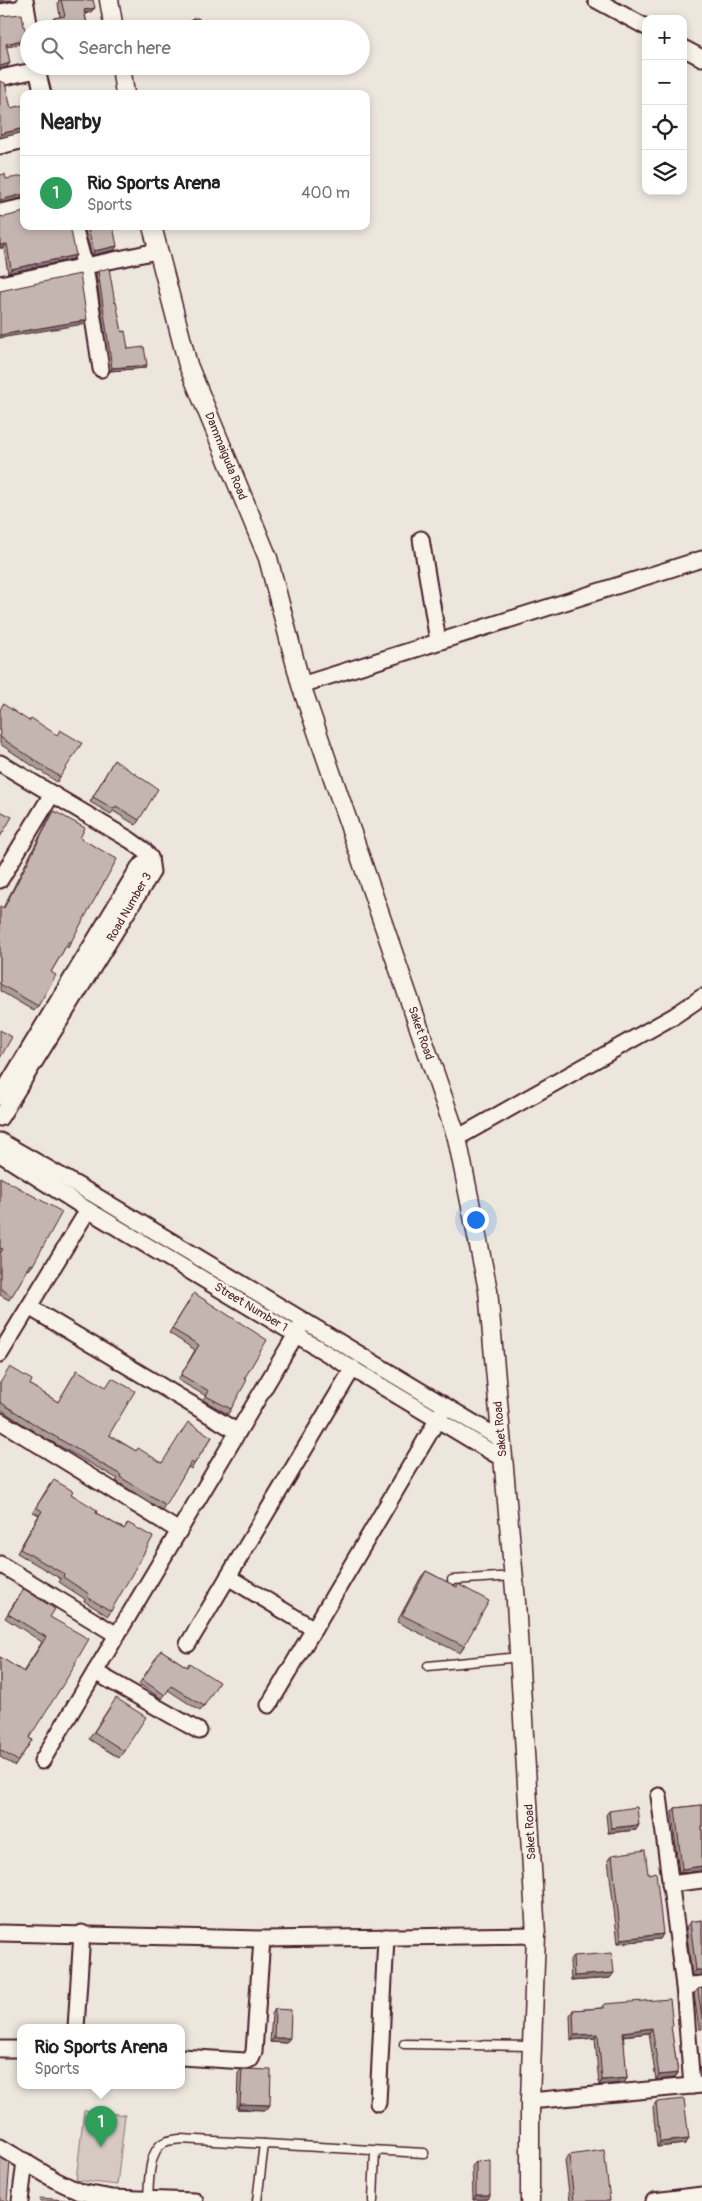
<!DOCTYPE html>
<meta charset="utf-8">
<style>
:root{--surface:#fff;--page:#f6f6f6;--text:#222;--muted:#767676;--line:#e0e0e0;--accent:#c8321e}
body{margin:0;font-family:Pangolin,sans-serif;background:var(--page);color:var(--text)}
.controls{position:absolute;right:15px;top:15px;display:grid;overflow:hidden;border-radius:10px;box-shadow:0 2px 8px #0003}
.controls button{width:45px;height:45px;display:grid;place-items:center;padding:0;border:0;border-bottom:1px solid var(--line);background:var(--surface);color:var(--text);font:25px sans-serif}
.you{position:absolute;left:475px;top:1219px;width:18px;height:18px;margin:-12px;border:4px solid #fff;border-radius:50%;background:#1a73e8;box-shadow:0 0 0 8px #1a73e833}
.badge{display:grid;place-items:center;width:32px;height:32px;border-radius:50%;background:var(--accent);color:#fff;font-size:16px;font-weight:700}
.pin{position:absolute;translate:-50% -41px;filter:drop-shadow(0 1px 2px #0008)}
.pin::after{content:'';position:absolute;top:26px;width:18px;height:15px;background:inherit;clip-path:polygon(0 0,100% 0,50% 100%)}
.popup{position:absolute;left:17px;top:2024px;width:168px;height:65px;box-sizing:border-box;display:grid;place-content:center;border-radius:10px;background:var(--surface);filter:drop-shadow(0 1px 4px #0005);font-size:16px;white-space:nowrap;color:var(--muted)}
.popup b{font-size:19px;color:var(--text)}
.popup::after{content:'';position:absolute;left:50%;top:100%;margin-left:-10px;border:10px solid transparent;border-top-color:var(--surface)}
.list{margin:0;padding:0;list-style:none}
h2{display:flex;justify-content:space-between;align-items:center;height:65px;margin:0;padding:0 20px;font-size:21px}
h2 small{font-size:16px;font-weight:400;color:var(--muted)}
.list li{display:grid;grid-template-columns:32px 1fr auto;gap:15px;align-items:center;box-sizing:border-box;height:75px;padding:0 20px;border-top:1px solid var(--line)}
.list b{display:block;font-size:19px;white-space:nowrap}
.list p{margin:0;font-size:16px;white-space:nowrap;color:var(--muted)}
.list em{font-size:16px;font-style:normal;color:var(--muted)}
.icon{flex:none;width:28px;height:28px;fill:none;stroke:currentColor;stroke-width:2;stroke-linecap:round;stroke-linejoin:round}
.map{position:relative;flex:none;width:702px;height:2201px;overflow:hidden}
.search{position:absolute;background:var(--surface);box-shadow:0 2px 8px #0003;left:20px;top:20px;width:350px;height:55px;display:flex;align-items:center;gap:12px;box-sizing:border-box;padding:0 18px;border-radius:28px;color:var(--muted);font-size:19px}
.panel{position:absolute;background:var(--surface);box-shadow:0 2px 8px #0003;left:20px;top:90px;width:350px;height:140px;border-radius:10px}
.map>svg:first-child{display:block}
.green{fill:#d5c9c2;stroke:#907476}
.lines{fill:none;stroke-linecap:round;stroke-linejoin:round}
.service-casing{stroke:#4a1f2b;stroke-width:11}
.minor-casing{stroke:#4a1f2b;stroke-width:19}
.tertiary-casing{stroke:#4a1f2b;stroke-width:21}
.service{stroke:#f7f3e8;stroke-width:8}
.minor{stroke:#f7f3e8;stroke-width:15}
.tertiary{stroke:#f7f3e8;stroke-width:18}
.wall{fill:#a99c97;stroke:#4a1f2b}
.shaded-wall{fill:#897f7b;stroke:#4a1f2b}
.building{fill:#c4b5b0;stroke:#4a1f2b}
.labels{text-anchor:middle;stroke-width:4.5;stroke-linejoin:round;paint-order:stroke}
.street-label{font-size:12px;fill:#4a1f2b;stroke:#f7f3e8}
</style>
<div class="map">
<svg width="702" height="2201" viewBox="0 0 702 2201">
<rect width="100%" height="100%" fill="#ece6dd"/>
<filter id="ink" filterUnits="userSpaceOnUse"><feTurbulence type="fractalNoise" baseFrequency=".02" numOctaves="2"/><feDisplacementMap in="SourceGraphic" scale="10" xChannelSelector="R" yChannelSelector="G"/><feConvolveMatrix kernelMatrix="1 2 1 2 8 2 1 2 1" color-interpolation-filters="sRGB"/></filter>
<g filter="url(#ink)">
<polygon class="green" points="84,2110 125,2115 117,2185 76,2180"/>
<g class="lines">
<g class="service-casing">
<g id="service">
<polyline points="187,29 196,23"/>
<polyline points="452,1580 514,1576"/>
<polyline points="428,1666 520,1657"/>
<polyline points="404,2044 532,2046"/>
<path d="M148,2200C149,2184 148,2149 165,2142C169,2140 175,2140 180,2139L424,2153"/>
<polyline points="257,2201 264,2144"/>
<polyline points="373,2201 375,2151"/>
</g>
</g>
<g class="minor-casing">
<g id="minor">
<polyline points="25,0 30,29"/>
<polyline points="596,0 646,27"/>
<polyline points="0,12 26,7"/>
<polyline points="683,48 702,58"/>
<polyline points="0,78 37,70 43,94"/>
<polyline points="0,146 24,140"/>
<polyline points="0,212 24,207"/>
<polyline points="74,226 85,267 101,369"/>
<polyline points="0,284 157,251"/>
<polyline points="421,539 438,641"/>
<polyline points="301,685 702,559"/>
<polyline points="0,763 130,840 144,850 150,858"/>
<polyline points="0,880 52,794"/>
<polyline points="0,1097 139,867 150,858"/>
<polyline points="0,1118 152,872 150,858"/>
<polyline points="457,1138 674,1016 702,997"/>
<polyline points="0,1141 96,1196 502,1440"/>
<polyline points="0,1154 88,1210 503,1459"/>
<polyline points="29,1307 238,1432"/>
<polyline points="0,1354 88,1210"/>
<polyline points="0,1421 179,1531"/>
<polyline points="0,1564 117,1635"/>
<polyline points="228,1577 314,1629"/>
<polyline points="188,1644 353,1368"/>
<polyline points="95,1672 199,1731"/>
<polyline points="269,1705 442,1412"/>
<polyline points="42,1761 301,1326"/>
<polyline points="659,1796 684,1986 692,2086"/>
<polyline points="670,1884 702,1880"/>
<polyline points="0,1933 262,1939 536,1935"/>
<polyline points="684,1986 702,1984"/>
<polyline points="76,2028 82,1933"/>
<polyline points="0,2049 21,2049"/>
<polyline points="181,2057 245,2061 251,2059 254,2052 262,1939"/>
<polyline points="530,2101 702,2085"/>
<polyline points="378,2103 386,1937"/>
<polyline points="0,2147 55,2180 80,2192 112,2198 195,2201"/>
<polyline points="20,2201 25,2161"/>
<polyline points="654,2201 702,2195"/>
</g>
</g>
<g class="tertiary-casing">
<g id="tertiary">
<polyline points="109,0 114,29"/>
<polyline points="121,66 125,94"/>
<polyline points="152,226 188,365 268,558 301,685 457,1138 488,1290 516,1602 536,1935 530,2101 530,2201"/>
</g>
</g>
<use href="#service" class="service"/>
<use href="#minor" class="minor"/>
<use href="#tertiary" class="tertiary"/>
</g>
<g class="wall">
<polygon points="59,0 93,0 91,12 85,14 88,29 52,29 51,23 54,18 60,17 58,3"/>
<polygon points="0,216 76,255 73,259 8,273 4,248 0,248"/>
<polygon points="88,229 115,250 92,255 85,232"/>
<polygon points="98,271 115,303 122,332 128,349 145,368 110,371 96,274"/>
<polygon points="0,709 60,777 57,782 0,744"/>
<polygon points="114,760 139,820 136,825 113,811 111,814 90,802"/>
<polygon points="54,811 80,838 71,942 68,948 66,946 51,972 38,1006 34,1011 0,991 0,906 3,908 50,816"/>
<polygon points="0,1177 33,1265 29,1270 28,1269 9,1300 0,1295"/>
<polygon points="191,1298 244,1379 231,1409 228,1414 203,1400 206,1396 178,1380 195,1350 169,1333"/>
<polygon points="77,1370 109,1435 136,1451 161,1463 212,1437 191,1469 188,1467 162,1510 116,1481 118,1479 38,1434 0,1409 0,1383 30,1385 58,1402"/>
<polygon points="50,1484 71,1494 96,1513 124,1529 128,1523 111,1611 108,1616 84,1601 85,1599 59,1582 61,1579 17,1553 39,1515 33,1512"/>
<polygon points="426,1571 457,1587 464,1646 460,1653 397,1622 421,1577"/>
<polygon points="20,1594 50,1617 29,1738 32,1740 15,1766 0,1757 0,1657 23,1672 42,1642 5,1618"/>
<polygon points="161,1650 187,1667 204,1706 200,1711 168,1690 162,1699 139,1684"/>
<polygon points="111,1705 124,1751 119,1758 89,1739"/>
<polygon points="702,1805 702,1871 679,1873 672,1812 675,1808"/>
<polygon points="609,1811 636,1830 608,1833 606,1815"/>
<polygon points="612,1855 663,1934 660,1939 618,1943 608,1860"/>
<polygon points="702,1920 702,1975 692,1976 686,1927 690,1922"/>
<polygon points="573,1956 610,1978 571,1981 570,1961"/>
<polygon points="702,1988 702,2029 699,2029 694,1994 698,1989"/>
<polygon points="604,2004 671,2029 678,2073 675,2078 656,2080 649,2033 623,2036 627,2078 624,2083 599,2085 595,2038 571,2040 570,2015 573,2010 601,2008"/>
<polygon points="275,2009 286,2043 270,2042 272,2014"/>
<polygon points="242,2069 270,2105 266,2110 237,2109 238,2073"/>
<polygon points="656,2102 689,2139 685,2144 657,2147 653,2107"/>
<polygon points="569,2155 610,2201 570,2201 565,2161"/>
<polygon points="476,2162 490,2195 487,2199 473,2200 472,2166"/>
</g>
<g class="shaded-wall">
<polygon points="0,0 13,0 0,3"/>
<polygon points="95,8 91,12 81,14 84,10"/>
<polygon points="29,38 27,42 3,48 6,44"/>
<polygon points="10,63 7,67 0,69 0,66"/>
<polygon points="74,66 84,66 72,69"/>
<polygon points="24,128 24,132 0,138 0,134"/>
<polygon points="24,194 24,198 22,198 0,203 0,200"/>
<polygon points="7,244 4,248 0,248 0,245"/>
<polygon points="117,246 115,250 92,255 94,251"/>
<polygon points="76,255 73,259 8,273 11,269"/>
<polygon points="87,320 84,324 0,338 0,335"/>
<polygon points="147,365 145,368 110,371 112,368"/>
<polygon points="639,1825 636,1830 608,1833 611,1828"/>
<polygon points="702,1866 701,1871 679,1873 682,1869"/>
<polygon points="663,1934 660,1939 618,1943 621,1939"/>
<polygon points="696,1970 702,1970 702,1975 692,1976"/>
<polygon points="614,1973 610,1978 571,1981 574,1976"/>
<polygon points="652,2028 649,2033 620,2036 623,2032"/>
<polygon points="598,2034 595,2038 571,2040 574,2035"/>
<polygon points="274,2038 290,2038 286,2043 270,2042"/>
<polygon points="678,2073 675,2078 656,2080 659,2075"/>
<polygon points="627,2078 624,2083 599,2085 602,2080"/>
<polygon points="240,2104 270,2105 266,2110 237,2109"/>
<polygon points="689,2139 685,2144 657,2147 660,2142"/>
<polygon points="476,2195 490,2195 487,2199 473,2200"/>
</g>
<g class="building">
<polygon points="61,0 93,0 95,8 84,10 88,29 56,29 54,18 65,16"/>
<polygon points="22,14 24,27 29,36 29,38 6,44 10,63 0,66 0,16"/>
<polygon points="0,81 5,83 11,108 24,105 24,128 0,134"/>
<polygon points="5,174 6,179 24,176 24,194 0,200 0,175"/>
<polygon points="24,212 24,226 70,226 76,255 11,269 7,244 0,245 0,216 4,217"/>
<polygon points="98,226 113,226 117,246 94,251 88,229"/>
<polygon points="109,268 115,303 116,302 122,332 125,331 128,349 144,347 147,365 112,368 98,271"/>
<polygon points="80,274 87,320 0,335 0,291"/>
<polygon points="3,704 29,721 31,718 57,735 60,730 82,743 60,777 0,737 0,710"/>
<polygon points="114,760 158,789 139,820 116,806 114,809 93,797"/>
<polygon points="0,811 12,817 0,837"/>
<polygon points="54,811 85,828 80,838 117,859 71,942 69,941 51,972 56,975 38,1006 0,984 0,906 4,908"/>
<polygon points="0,1030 12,1037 0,1058"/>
<polygon points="0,1177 62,1212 33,1265 31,1264 12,1296 0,1288 0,1254 3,1249 0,1248"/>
<polygon points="194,1293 267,1340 244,1379 247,1380 231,1409 206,1396 209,1391 181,1375 199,1345 172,1329"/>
<polygon points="10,1367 32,1380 30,1385 58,1402 77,1370 106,1387 112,1378 135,1391 109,1435 136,1451 138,1448 162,1463 188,1422 212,1437 194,1464 191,1462 166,1505 120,1477 121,1475 42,1429 0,1402 0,1383"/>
<polygon points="54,1480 73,1491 71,1494 97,1510 96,1513 124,1529 128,1523 153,1537 111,1611 87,1597 89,1594 63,1577 64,1574 20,1549 42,1511 36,1507"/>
<polygon points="426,1571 457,1587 458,1584 489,1601 464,1646 402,1615"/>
<polygon points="24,1589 55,1609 50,1617 89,1639 75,1663 76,1664 29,1738 32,1740 18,1761 0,1750 0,1657 24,1672 46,1637 8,1614"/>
<polygon points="161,1650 187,1667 189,1663 219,1682 204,1706 171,1686 165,1695 142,1680"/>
<polygon points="116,1698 146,1717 124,1751 94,1732"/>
<polygon points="702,1805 702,1866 682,1869 675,1808"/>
<polygon points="637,1807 639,1825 611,1828 609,1811"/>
<polygon points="645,1850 648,1874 656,1872 663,1934 621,1939 612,1855"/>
<polygon points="702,1920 702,1970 696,1970 690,1922"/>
<polygon points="612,1953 614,1973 574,1976 573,1956"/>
<polygon points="702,1988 702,2019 698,1989"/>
<polygon points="670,1999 673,2026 671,2026 678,2073 659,2075 652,2028 623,2032 627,2078 602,2080 598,2034 574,2035 573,2010 604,2008 604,2004"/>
<polygon points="275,2009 291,2010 290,2038 274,2038"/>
<polygon points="242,2069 271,2070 270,2105 240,2104"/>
<polygon points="684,2099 689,2139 660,2142 656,2102"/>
<polygon points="604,2150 610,2201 574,2201 569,2155"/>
<polygon points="0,2161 10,2162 7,2201 0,2201"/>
<polygon points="490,2161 490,2195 476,2195 476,2162"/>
<polygon points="40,2198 78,2201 40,2201"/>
</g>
</g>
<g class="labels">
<g class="street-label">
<text transform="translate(226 456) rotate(68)" y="4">Dammaiguda Road</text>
<text transform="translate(129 907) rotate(-60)" y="4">Road Number 3</text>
<text transform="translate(421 1033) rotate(71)" y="4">Saket Road</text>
<text transform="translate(251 1307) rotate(31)" y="4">Street Number 1</text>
<text transform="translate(500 1429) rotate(-95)" y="4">Saket Road</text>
<text transform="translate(530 1832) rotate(-93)" y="4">Saket Road</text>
</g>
</g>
</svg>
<div class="controls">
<button>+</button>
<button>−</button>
<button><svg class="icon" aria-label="locate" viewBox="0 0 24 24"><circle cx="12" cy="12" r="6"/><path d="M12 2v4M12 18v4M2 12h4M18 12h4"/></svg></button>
<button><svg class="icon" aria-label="layers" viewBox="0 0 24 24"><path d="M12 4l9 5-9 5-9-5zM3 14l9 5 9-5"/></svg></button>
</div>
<div class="you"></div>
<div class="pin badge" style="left:101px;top:2147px;background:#2e9e5b">1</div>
<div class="popup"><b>Rio Sports Arena</b>Sports</div>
<div class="search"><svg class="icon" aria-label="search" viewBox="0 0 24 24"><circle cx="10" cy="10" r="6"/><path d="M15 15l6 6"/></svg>Search here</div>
<section class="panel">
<h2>Nearby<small></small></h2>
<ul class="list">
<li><span class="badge" style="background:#2e9e5b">1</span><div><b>Rio Sports Arena</b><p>Sports</p></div><em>400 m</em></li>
</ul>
</section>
</div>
